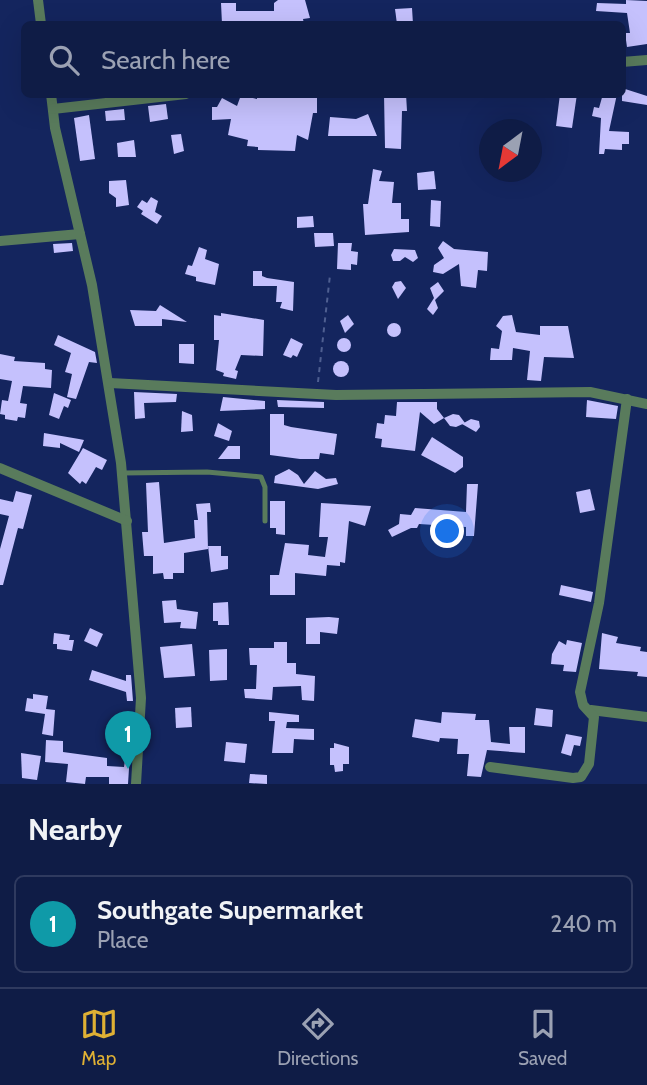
<!DOCTYPE html>
<style>
:root{--surface:#0f1c46;--page:#18254d;--text:#f1f3f6;--muted:#9ba1b3;--line:#2f3a5f;--accent:#dfb034}
body{margin:0;font-family:Cabin,sans-serif;background:var(--page);color:var(--text)}
.compass{position:absolute;left:479px;top:119px;width:63px;height:63px;border-radius:50%;background:var(--surface);box-shadow:0 7px 28px #0002;rotate:212deg}
.you{position:absolute;left:448px;top:532px;width:24px;height:24px;margin:-18px;border:5px solid #fff;border-radius:50%;background:#1a73e8;box-shadow:0 0 0 10px #1a73e833}
.badge{display:grid;place-items:center;width:46px;height:46px;border-radius:50%;background:var(--accent);color:#fff;font-size:23px;font-weight:700}
.pin{position:absolute;translate:-50% -58px;filter:drop-shadow(0 2px 4px #0008)}
.pin::after{content:'';position:absolute;top:37px;width:24px;height:21px;background:inherit;clip-path:polygon(0 0,100% 0,50% 100%)}
.list{margin:0;padding:0;list-style:none}
h2{display:flex;justify-content:space-between;align-items:center;height:91px;margin:0;padding:0 28px;font-size:30px}
h2 small{font-size:23px;font-weight:400;color:var(--muted)}
.list li{display:grid;grid-template-columns:46px 1fr auto;gap:21px;align-items:center;box-sizing:border-box;height:98px;margin:0 14px 14px;padding:0 14px;border:2px solid var(--line);border-radius:10px}
.list b{display:block;font-size:26px;white-space:nowrap}
.list p{margin:0;font-size:23px;white-space:nowrap;color:var(--muted)}
.list em{font-size:23px;font-style:normal;color:var(--muted)}
.icon{flex:none;width:38px;height:38px;fill:none;stroke:currentColor;stroke-width:2;stroke-linecap:round;stroke-linejoin:round}
.map{position:relative;flex:none;width:647px;height:784px;overflow:hidden}
.search{position:absolute;background:var(--surface);box-shadow:0 7px 28px #0002;left:21px;right:21px;top:21px;height:77px;display:flex;align-items:center;gap:18px;box-sizing:border-box;padding:0 24px;border-radius:10px;color:var(--muted);font-size:26px}
.sheet{height:203px;background:var(--surface)}
nav{display:flex;justify-content:space-around;align-items:center;box-sizing:border-box;height:98px;border-top:2px solid var(--line);background:var(--surface);font-size:19px;color:var(--muted)}
nav a{display:grid;justify-items:center;gap:4px}
nav .on{color:var(--accent)}
.map>svg:first-child{display:block}
.building{fill:#c5c1fd}
.lines{fill:none;stroke-linecap:round;stroke-linejoin:round}
.path{stroke:#4f5f91;stroke-width:2;stroke-dasharray:5 5;stroke-linecap:butt}
.service{stroke:#597b5c;stroke-width:5}
.minor{stroke:#597b5c;stroke-width:10}
</style>
<div class="map">
<svg width="647" height="784" viewBox="0 0 647 784">
<rect width="100%" height="100%" fill="#14255e"/>
<g class="building">
<polygon points="278,0 305,0 310,18 303,19 304,24 222,24 221,3 236,3 236,11 274,11 274,3"/>
<polygon points="626,0 647,1 647,44 627,47 625,33 630,33 627,13 596,11 597,3 626,4"/>
<polygon points="412,8 413,24 397,24 395,9"/>
<polygon points="622,88 647,96 647,105 622,101"/>
<polygon points="283,94 317,98 317,113 313,113 308,140 297,135 295,151 258,150 258,147 247,146 248,140 228,135 231,119 212,120 212,107 217,107 222,98 237,106 241,95 257,99 257,96"/>
<polygon points="384,94 406,94 407,111 402,111 401,149 385,148"/>
<polygon points="560,94 577,94 572,128 556,126"/>
<polygon points="603,94 617,94 609,131 629,132 629,144 622,144 622,150 605,149 604,154 599,154 601,118 592,116 594,107 599,108"/>
<polygon points="166,104 168,119 150,122 148,106"/>
<polygon points="124,109 125,120 106,121 105,111"/>
<polygon points="368,114 377,136 328,136 330,117 356,119"/>
<polygon points="89,115 95,159 80,161 74,118"/>
<polygon points="181,134 184,151 174,154 171,135"/>
<polygon points="134,140 136,157 118,157 117,143"/>
<polygon points="373,169 382,171 379,181 394,182 392,203 401,203 401,219 409,219 409,232 365,235 363,204 368,204"/>
<polygon points="434,171 436,189 418,190 417,173"/>
<polygon points="126,180 129,205 116,207 116,198 109,193 109,181"/>
<polygon points="151,197 158,201 155,212 162,216 157,224 141,214 143,211 137,207 142,200 147,203"/>
<polygon points="431,200 441,201 440,227 430,226"/>
<polygon points="313,216 314,227 297,228 297,217"/>
<polygon points="314,233 333,233 334,246 315,247"/>
<polygon points="443,241 454,249 488,252 487,271 478,270 476,288 461,286 459,264 443,274 433,272 434,265 444,258 438,248"/>
<polygon points="72,243 73,251 54,253 53,244"/>
<polygon points="338,243 352,243 351,251 358,252 357,265 351,264 351,270 337,269"/>
<polygon points="199,247 207,250 205,259 219,264 215,285 196,281 196,277 185,274 188,265 192,266"/>
<polygon points="394,249 415,250 418,258 413,262 405,257 400,261 393,261 391,255"/>
<polygon points="253,271 262,271 262,276 267,278 294,282 293,311 280,308 282,302 276,302 277,286 253,286"/>
<polygon points="401,281 406,288 398,299 392,287 395,282"/>
<polygon points="438,282 444,291 435,300 438,308 433,315 427,309 434,298 430,288"/>
<polygon points="160,305 187,322 162,319 162,326 135,326 130,310 156,311"/>
<polygon points="221,313 264,320 263,356 241,355 235,370 238,371 236,379 223,376 224,373 216,370 219,340 214,340 214,315 221,316"/>
<polygon points="348,315 354,324 345,333 340,321"/>
<polygon points="512,315 516,332 540,335 540,326 568,326 574,358 544,357 541,381 527,380 530,351 513,348 512,360 490,360 491,348 499,349 502,331 496,326 503,316"/>
<circle cx="394" cy="330" r="7"/>
<polygon points="58,335 95,352 97,363 89,362 76,399 67,397 72,374 65,372 71,353 54,345"/>
<circle cx="344" cy="345" r="7"/>
<polygon points="291,338 303,344 297,357 293,355 291,358 283,355"/>
<polygon points="179,344 194,344 194,364 179,363"/>
<polygon points="0,354 15,357 14,361 45,363 45,369 52,370 51,388 23,386 20,403 27,404 25,418 18,417 17,421 5,419 5,415 0,414 2,400 8,401 12,381 0,379"/>
<circle cx="341" cy="369" r="8"/>
<polygon points="134,392 177,394 176,402 144,403 145,418 135,419"/>
<polygon points="54,393 71,400 68,408 64,406 59,419 49,415"/>
<polygon points="223,397 265,401 265,409 220,411"/>
<polygon points="277,400 324,402 324,408 278,407"/>
<polygon points="587,400 618,406 616,419 586,417"/>
<polygon points="397,402 437,402 437,409 444,418 434,424 420,412 415,451 381,447 382,439 375,438 377,423 384,424 385,415 396,416"/>
<polygon points="182,411 192,415 193,431 181,432"/>
<polygon points="270,414 284,414 284,425 291,427 337,434 334,455 320,453 319,459 300,459 270,455"/>
<polygon points="453,414 459,415 465,423 456,427 450,426 444,418"/>
<polygon points="471,419 479,421 480,427 476,432 462,424"/>
<polygon points="218,423 232,431 229,441 214,436"/>
<polygon points="44,433 79,439 84,440 79,452 60,443 60,448 43,446"/>
<polygon points="432,437 463,457 463,467 455,473 421,455"/>
<polygon points="228,446 240,446 240,459 218,459"/>
<polygon points="83,448 107,460 102,470 96,467 86,484 82,481 80,484 68,473"/>
<polygon points="289,469 298,475 304,484 315,471 326,479 336,478 338,484 318,489 274,483 275,476"/>
<polygon points="159,482 164,543 195,538 194,520 198,520 196,504 210,503 211,512 207,512 208,549 184,553 184,573 173,573 173,579 164,579 163,573 153,574 153,556 144,556 142,532 148,532 146,483"/>
<polygon points="467,484 478,484 474,536 466,536 466,527 419,524 417,528 411,528 392,537 388,530 399,524 400,514 411,515 415,508 466,512"/>
<polygon points="590,489 595,510 580,513 576,492"/>
<polygon points="16,491 32,495 23,529 18,528 3,585 0,585 0,549 9,516 0,514 0,499 13,502"/>
<polygon points="270,501 285,501 285,535 276,534 276,528 270,528"/>
<polygon points="321,503 371,506 365,526 349,521 345,563 340,562 340,566 327,565 326,576 295,573 295,595 270,595 270,575 279,575 285,543 309,545 308,555 325,557 328,537 319,537"/>
<polygon points="208,546 221,546 221,556 228,556 228,569 211,572"/>
<polygon points="561,585 593,592 591,602 559,595"/>
<polygon points="176,600 177,609 198,612 196,629 180,628 181,622 164,623 162,601"/>
<polygon points="228,602 229,625 218,625 218,621 213,621 213,603"/>
<polygon points="329,617 339,618 337,634 320,632 320,644 306,644 306,618"/>
<polygon points="90,628 103,634 97,647 84,641"/>
<polygon points="54,633 70,635 69,640 74,640 72,651 57,649 57,644 53,644"/>
<polygon points="602,633 618,637 616,643 641,647 640,651 647,652 647,677 637,676 638,672 599,669"/>
<polygon points="567,640 582,643 576,672 563,671 564,665 551,664 552,654 559,641 566,645"/>
<polygon points="274,642 287,642 287,663 296,663 296,674 315,676 314,701 302,700 301,686 273,687 272,700 245,698 244,689 256,689 257,665 250,665 249,648 274,648"/>
<polygon points="192,644 195,676 164,678 160,647"/>
<polygon points="227,649 227,680 210,681 209,650"/>
<polygon points="92,670 126,681 126,675 131,675 133,701 127,701 126,692 89,680"/>
<polygon points="33,694 48,696 46,709 55,710 53,736 42,734 45,714 25,711 27,698 33,699"/>
<polygon points="191,707 192,727 176,728 175,708"/>
<polygon points="536,708 553,710 552,727 534,725"/>
<polygon points="269,712 299,715 299,722 287,722 286,728 314,729 314,740 294,739 293,753 272,753 275,721 269,721"/>
<polygon points="442,712 476,714 475,720 489,720 491,742 510,744 509,727 525,727 525,753 487,750 481,777 467,776 469,754 457,754 458,739 440,738 439,742 412,737 415,719 441,723"/>
<polygon points="566,734 582,737 580,746 574,745 571,756 561,753"/>
<polygon points="46,740 63,741 63,752 107,758 107,766 124,767 126,753 130,753 128,784 109,784 109,777 86,777 85,784 66,782 68,764 45,762"/>
<polygon points="226,742 247,744 245,763 224,761"/>
<polygon points="334,743 349,747 349,764 343,764 343,771 335,772 334,765 330,765 330,748 334,748"/>
<polygon points="21,753 41,756 37,780 22,778"/>
<polygon points="250,774 267,775 267,784 249,783"/>
</g>
<g class="lines">
<polyline class="path" points="318,382 330,275"/>
<polyline class="service" points="122,473 207,472 261,477 265,487 265,521"/>
<g class="minor">
<polyline points="38,0 41,24"/>
<polyline points="622,62 647,60"/>
<polyline points="51,94 55,128 92,285 121,463 141,698 136,784"/>
<polyline points="53,109 186,94"/>
<polyline points="0,241 80,234"/>
<polyline points="110,383 336,395 590,392 647,404"/>
<polyline points="0,468 127,521"/>
<polyline points="591,710 647,717"/>
<polyline points="490,767 573,778 581,777 589,764 594,717 583,705 580,692 599,603 627,399"/>
</g>
</g>
</svg>
<svg class="compass" viewBox="-18 -18 36 36"><path d="M0-13l5 13h-10z" fill="#e53935"/><path d="M0 13l5-13h-10z" fill="#9ba1b3"/></svg>
<div class="you"></div>
<div class="pin badge" style="left:128px;top:769px;background:#0f9aa8">1</div>
<div class="search"><svg class="icon" aria-label="search" viewBox="0 0 24 24"><circle cx="10" cy="10" r="6"/><path d="M15 15l6 6"/></svg>Search here</div>
</div>
<section class="sheet">
<h2>Nearby<small></small></h2>
<ul class="list">
<li><span class="badge" style="background:#0f9aa8">1</span><div><b>Southgate Supermarket</b><p>Place</p></div><em>240 m</em></li>
</ul>
</section>
<nav>
<a class="on"><svg class="icon" aria-label="map" viewBox="0 0 24 24"><path d="M3 6l6-2 6 2 6-2v14l-6 2-6-2-6 2zM9 4v14M15 6v14"/></svg>Map</a>
<a><svg class="icon" aria-label="directions" viewBox="0 0 24 24"><path d="M12 3l9 9-9 9-9-9zM9 14v-3h6M13 9l2 2-2 2"/></svg>Directions</a>
<a><svg class="icon" aria-label="saved" viewBox="0 0 24 24"><path d="M7 4h10v16l-5-4-5 4z"/></svg>Saved</a>
</nav>
